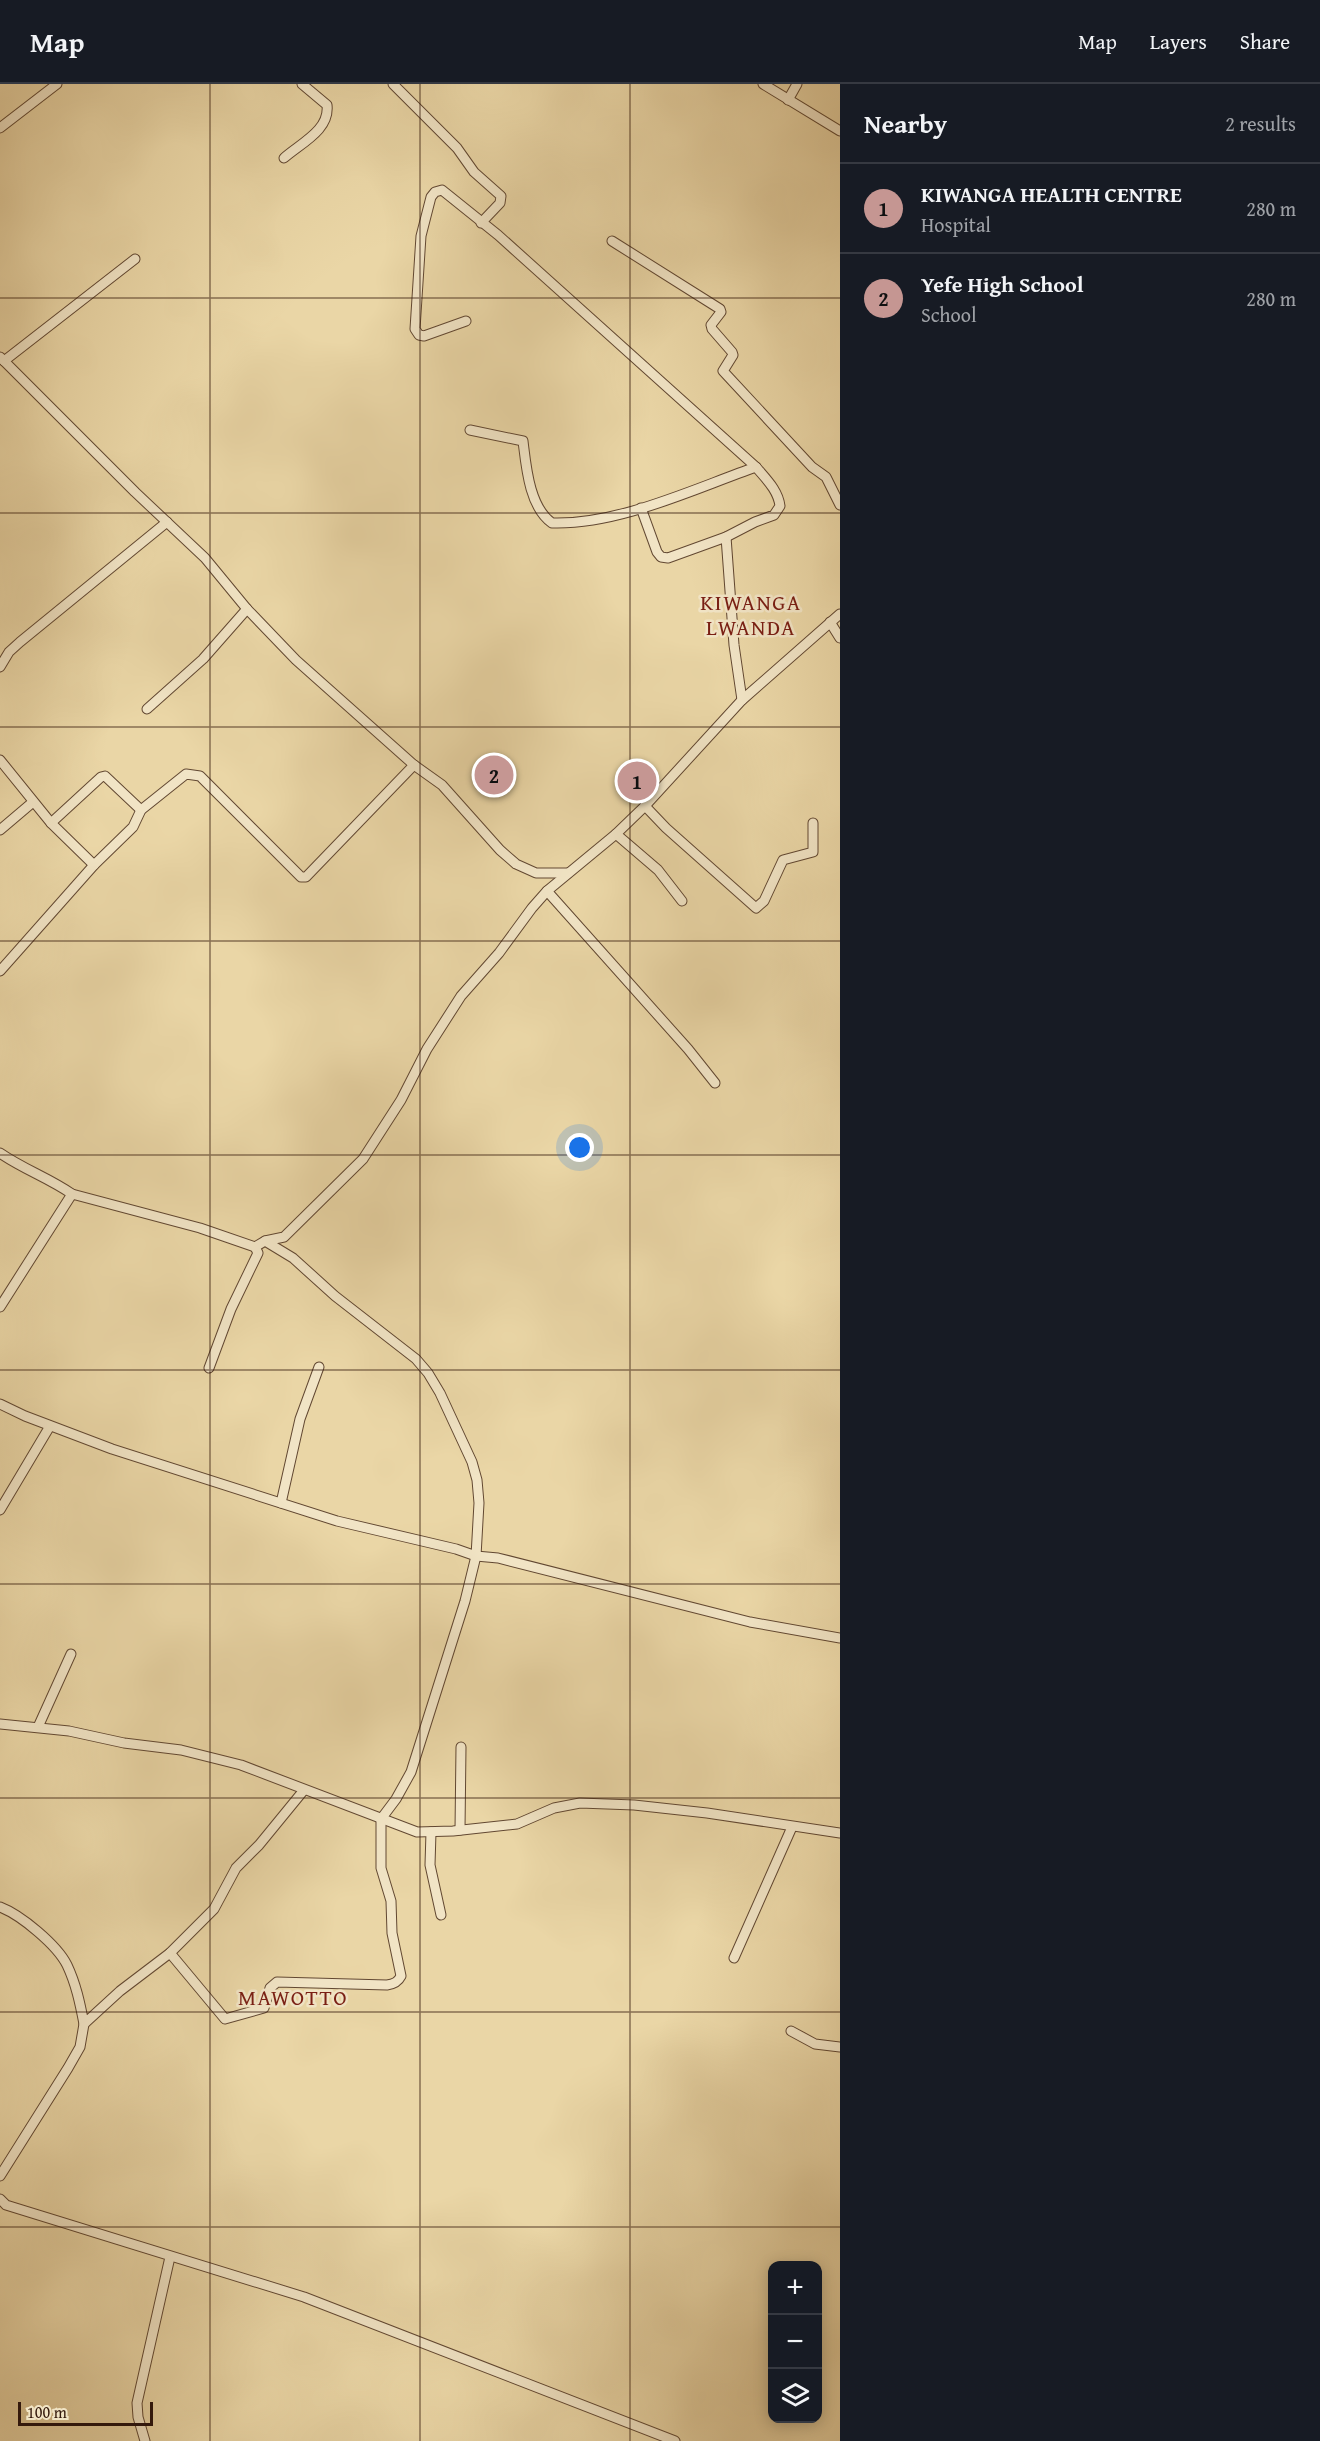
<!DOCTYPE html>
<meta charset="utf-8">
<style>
:root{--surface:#171b24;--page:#242831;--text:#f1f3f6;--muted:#9ea1a6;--line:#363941;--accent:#c59692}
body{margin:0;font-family:"Gentium Book Plus",serif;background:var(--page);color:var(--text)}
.controls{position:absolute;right:18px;bottom:18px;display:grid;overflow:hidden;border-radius:12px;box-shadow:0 3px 15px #0003}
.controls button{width:54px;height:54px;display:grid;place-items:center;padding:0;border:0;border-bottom:2px solid var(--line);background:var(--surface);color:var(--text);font:30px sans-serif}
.scale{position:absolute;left:18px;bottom:15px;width:135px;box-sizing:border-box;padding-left:6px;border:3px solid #34190c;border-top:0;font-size:16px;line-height:21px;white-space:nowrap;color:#34190c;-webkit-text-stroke:4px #f1e4c5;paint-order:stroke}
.you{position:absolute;left:580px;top:1064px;width:21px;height:21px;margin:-15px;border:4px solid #fff;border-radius:50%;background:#1a73e8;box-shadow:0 0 0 9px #1a73e833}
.badge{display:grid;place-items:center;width:39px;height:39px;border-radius:50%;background:var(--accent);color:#111;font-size:20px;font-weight:700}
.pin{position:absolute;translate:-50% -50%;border:3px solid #fff;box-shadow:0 2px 6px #0006}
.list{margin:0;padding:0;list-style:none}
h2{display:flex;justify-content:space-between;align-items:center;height:78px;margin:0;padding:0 24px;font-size:26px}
h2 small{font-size:20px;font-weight:400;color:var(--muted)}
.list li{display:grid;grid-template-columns:39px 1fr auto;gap:18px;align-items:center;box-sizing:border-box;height:90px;padding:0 24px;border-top:2px solid var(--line)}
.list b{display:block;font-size:22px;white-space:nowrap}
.list p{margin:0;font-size:20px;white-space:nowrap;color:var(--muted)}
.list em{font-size:20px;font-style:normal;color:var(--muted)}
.icon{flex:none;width:33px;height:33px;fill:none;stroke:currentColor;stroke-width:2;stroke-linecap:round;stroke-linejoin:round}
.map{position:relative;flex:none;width:840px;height:2357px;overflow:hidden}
header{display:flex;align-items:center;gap:36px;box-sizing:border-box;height:84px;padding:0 30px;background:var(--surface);border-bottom:2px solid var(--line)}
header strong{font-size:28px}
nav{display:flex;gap:33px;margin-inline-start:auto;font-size:21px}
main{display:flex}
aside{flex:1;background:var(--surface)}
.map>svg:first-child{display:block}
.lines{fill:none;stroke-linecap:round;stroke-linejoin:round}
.minor-casing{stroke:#624832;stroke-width:11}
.minor{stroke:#f1e4c5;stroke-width:9}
.grid{fill:none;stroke:#34190c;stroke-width:1.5;stroke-opacity:0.55}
.labels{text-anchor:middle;stroke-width:5;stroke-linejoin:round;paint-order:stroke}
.quarter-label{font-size:22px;letter-spacing:1.5px;fill:#7a1f14;stroke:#f1e4c5}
</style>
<header>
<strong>Map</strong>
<nav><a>Map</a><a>Layers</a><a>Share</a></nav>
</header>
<main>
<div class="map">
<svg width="840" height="2357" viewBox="0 0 840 2357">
<rect width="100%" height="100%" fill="#ead6a6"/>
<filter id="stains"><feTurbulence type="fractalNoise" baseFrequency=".00333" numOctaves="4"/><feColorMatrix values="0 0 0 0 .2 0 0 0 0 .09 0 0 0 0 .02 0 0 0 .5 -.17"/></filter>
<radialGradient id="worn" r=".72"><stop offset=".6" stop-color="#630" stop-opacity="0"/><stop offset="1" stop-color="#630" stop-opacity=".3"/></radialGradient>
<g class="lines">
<g class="minor-casing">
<g id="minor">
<polyline points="393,0 457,64 474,88 501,112 500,119 481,139"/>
<polyline points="763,0 840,47"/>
<polyline points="788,16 797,0"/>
<polyline points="0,44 57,0"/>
<path d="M284,74C301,59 330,46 327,21L302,0"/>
<polyline points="612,157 720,225 721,228 711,241 712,245 732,268 733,271 723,287 812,383 826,393 840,421"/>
<path d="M466,237L424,252L419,251L415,245L421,152L431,113L435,108L442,106L498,151L756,383C766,395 778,406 780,422L774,431L755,438L726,453L668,474L661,473L657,468L641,424"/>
<polyline points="0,273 135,408 205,474 247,525 296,576 414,681 442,701 500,766 516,780 536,789 568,789"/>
<polyline points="4,277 135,175"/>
<path d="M470,346L523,357C526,381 529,423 552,439C619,441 693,405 756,383"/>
<polyline points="726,453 734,561 742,616"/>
<polyline points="830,538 840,554"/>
<polyline points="0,583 9,568 20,558 167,438"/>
<polyline points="147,625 203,575 247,525"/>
<polyline points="0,676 51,739 94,781"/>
<polyline points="645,722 666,744 756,824 764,817 783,776 813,768 813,739"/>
<polyline points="51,739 101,693 105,692 141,726"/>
<polyline points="0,746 33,718"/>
<polyline points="616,750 658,786 682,817"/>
<polyline points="547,807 688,965 715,999"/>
<polyline points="0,887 94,781 133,743 141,726 186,690 200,692 301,793 306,793 414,681"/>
<path d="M0,1069C23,1085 49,1094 72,1110"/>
<polyline points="0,1223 72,1110 200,1144 255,1163 265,1157 284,1153 363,1075 401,1016 427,965 461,912 499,869 532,824 547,807 616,750 645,722 742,616 840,530"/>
<polyline points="209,1284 231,1225 258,1169 255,1163"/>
<polyline points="0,1320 25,1332 112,1365 337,1437 456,1465 476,1472 498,1474 750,1538 840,1554"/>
<polyline points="281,1419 300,1335 319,1283"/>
<polyline points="0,1426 50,1342"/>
<polyline points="0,1640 69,1647 124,1659 181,1666 241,1681 417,1748 453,1747 517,1740 554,1724 580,1719 634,1721 707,1729 840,1749"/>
<polyline points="38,1643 71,1570"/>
<polyline points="460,1746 461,1663"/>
<polyline points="431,1748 430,1781 441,1831"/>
<path d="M0,1823C21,1831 57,1861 67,1881C76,1900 80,1919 84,1940L120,1907L170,1869L214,1825L236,1784L259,1761L304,1706"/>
<path d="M170,1869L225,1935L264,1924L270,1904L277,1898L387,1901C394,1900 398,1898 401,1892L392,1849L391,1817L381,1784V1735L396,1715L411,1688L465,1517L476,1472L479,1419L477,1396L472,1378L440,1309L428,1289L416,1275L335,1212L293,1174L265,1157"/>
<polyline points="734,1874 792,1743"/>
<polyline points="791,1947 815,1960 840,1963"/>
<polyline points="0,2092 68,1984 80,1963 84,1940"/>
<polyline points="0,2115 6,2121 304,2213 675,2357"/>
<polyline points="145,2357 138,2333 137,2319 170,2173"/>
</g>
</g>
<use href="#minor" class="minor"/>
</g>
<path class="grid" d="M210,0V2357M420,0V2357M630,0V2357M0,214H840M0,429H840M0,643H840M0,857H840M0,1071H840M0,1286H840M0,1500H840M0,1714H840M0,1928H840M0,2143H840"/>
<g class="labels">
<g class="quarter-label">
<text x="751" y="526">KIWANGA<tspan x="751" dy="25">LWANDA</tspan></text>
<text x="293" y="1921">MAWOTTO</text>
</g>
</g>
<rect width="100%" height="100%" filter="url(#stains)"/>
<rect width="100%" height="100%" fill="url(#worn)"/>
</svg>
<div class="controls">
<button>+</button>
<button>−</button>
<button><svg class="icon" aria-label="layers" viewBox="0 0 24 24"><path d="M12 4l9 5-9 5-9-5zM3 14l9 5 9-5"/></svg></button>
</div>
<div class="scale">100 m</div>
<div class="you"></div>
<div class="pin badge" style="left:637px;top:697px">1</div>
<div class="pin badge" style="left:494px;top:691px">2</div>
</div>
<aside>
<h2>Nearby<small>2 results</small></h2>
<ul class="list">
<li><span class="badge">1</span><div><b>KIWANGA HEALTH CENTRE</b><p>Hospital</p></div><em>280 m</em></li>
<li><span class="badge">2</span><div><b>Yefe High School</b><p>School</p></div><em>280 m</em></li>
</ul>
</aside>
</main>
